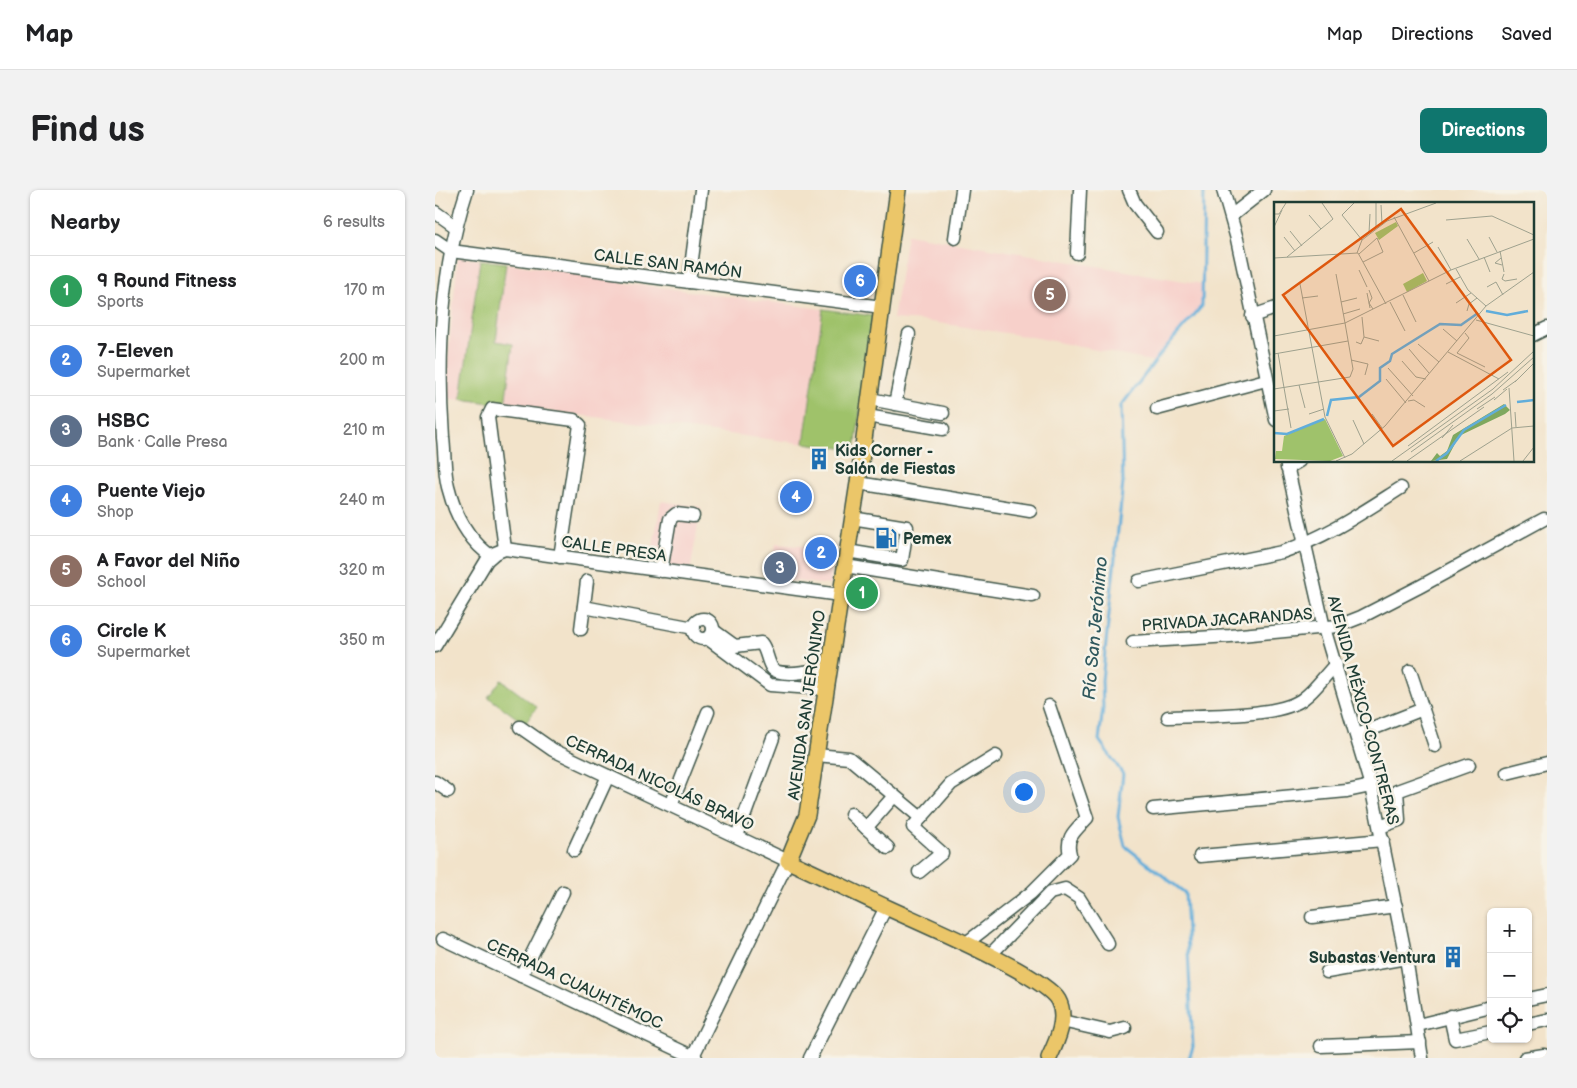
<!DOCTYPE html>
<meta charset="utf-8">
<style>
:root{--surface:#fff;--page:#f2f2f2;--text:#202124;--muted:#757577;--line:#e0e0e0;--accent:#0f766e}
body{margin:0;font-family:"Balsamiq Sans",sans-serif;background:var(--page);color:var(--text)}
.controls{position:absolute;right:15px;bottom:15px;display:grid;overflow:hidden;border-radius:8px;box-shadow:0 1px 4px #0004}
.controls button{width:45px;height:45px;display:grid;place-items:center;padding:0;border:0;border-bottom:1px solid var(--line);background:var(--surface);color:var(--text);font:25px sans-serif}
.you{position:absolute;left:588px;top:601px;width:18px;height:18px;margin:-12px;border:4px solid #fff;border-radius:50%;background:#1a73e8;box-shadow:0 0 0 8px #1a73e833}
.badge{display:grid;place-items:center;width:32px;height:32px;border-radius:50%;background:var(--accent);color:#fff;font-size:16px;font-weight:700}
.pin{position:absolute;translate:-50% -50%;border:2px solid #fff;box-shadow:0 1px 5px #0006}
.list{margin:0;padding:0;list-style:none}
h2{display:flex;justify-content:space-between;align-items:center;height:65px;margin:0;padding:0 20px;font-size:21px}
h2 small{font-size:16px;font-weight:400;color:var(--muted)}
.list li{display:grid;grid-template-columns:32px 1fr auto;gap:15px;align-items:center;box-sizing:border-box;height:70px;padding:0 20px;border-top:1px solid var(--line)}
.list b{display:block;font-size:19px;white-space:nowrap}
.list p{margin:0;font-size:16px;white-space:nowrap;color:var(--muted)}
.list em{font-size:16px;font-style:normal;color:var(--muted)}
.icon{flex:none;width:28px;height:28px;fill:none;stroke:currentColor;stroke-width:2;stroke-linecap:round;stroke-linejoin:round}
.map{position:relative;flex:none;width:1112px;height:868px;overflow:hidden;border-radius:8px}
header{display:flex;align-items:center;gap:30px;box-sizing:border-box;height:70px;padding:0 25px;background:var(--surface);border-bottom:1px solid var(--line)}
header strong{font-size:24px}
nav{display:flex;gap:28px;margin-inline-start:auto;font-size:18px}
.intro{display:flex;align-items:center;justify-content:space-between;box-sizing:border-box;height:120px;padding:0 30px}
h1{margin:0;font-size:35px}
.button{padding:12px 22px;border-radius:8px;background:var(--accent);color:#fff;font-size:18px;font-weight:700}
main{display:flex;gap:30px;padding:0 30px}
aside{flex:1;background:var(--surface);border-radius:8px;box-shadow:0 1px 4px #0004}
.map>svg:first-child{display:block}
.built{fill:#f7d0ca}
.green{fill:#9fc26b;stroke:#5f8050}
.lines{fill:none;stroke-linecap:round;stroke-linejoin:round}
.stream{stroke:#61adda;stroke-width:3}
.minor-casing{stroke:#3f564a;stroke-width:15}
.major-casing{stroke:#3f564a;stroke-width:18}
.minor{stroke:#fff;stroke-width:12}
.major{stroke:#ebc669;stroke-width:15}
.labels{text-anchor:middle;stroke-width:5;stroke-linejoin:round;paint-order:stroke}
.street-label{font-size:16px;fill:#1f3d34;stroke:#f7f3e8}
.poi-label{font-size:16px;font-weight:bold;fill:#1f3d34;stroke:#f7f3e8;text-anchor:start}
.water-label{font-size:18px;font-style:italic;fill:#30595e;stroke:#f7f3e8}
.inset-river{fill:none;stroke:#61adda;stroke-width:2.5}
.inset-road{fill:none;stroke:#9ea18e;stroke-width:1}
.view{fill:#de580e;fill-opacity:0.15;stroke:#de580e;stroke-width:2.5}
.inset-edge{fill:none;stroke:#1f3d34;stroke-width:2.5}
</style>
<header>
<strong>Map</strong>
<nav><a>Map</a><a>Directions</a><a>Saved</a></nav>
</header>
<div class="intro"><h1>Find us</h1><a class="button">Directions</a></div>
<main>
<aside>
<h2>Nearby<small>6 results</small></h2>
<ul class="list">
<li><span class="badge" style="background:#2e9e5b">1</span><div><b>9 Round Fitness</b><p>Sports</p></div><em>170 m</em></li>
<li><span class="badge" style="background:#3f7fe0">2</span><div><b>7-Eleven</b><p>Supermarket</p></div><em>200 m</em></li>
<li><span class="badge" style="background:#5c6f8a">3</span><div><b>HSBC</b><p>Bank · Calle Presa</p></div><em>210 m</em></li>
<li><span class="badge" style="background:#3f7fe0">4</span><div><b>Puente Viejo</b><p>Shop</p></div><em>240 m</em></li>
<li><span class="badge" style="background:#8d6e63">5</span><div><b>A Favor del Niño</b><p>School</p></div><em>320 m</em></li>
<li><span class="badge" style="background:#3f7fe0">6</span><div><b>Circle K</b><p>Supermarket</p></div><em>350 m</em></li>
</ul>
</aside>
<div class="map">
<svg width="1112" height="868" viewBox="0 0 1112 868">
<rect width="100%" height="100%" fill="#f7f3e8"/>
<filter id="ink" filterUnits="userSpaceOnUse"><feTurbulence type="fractalNoise" baseFrequency=".02" numOctaves="2"/><feDisplacementMap in="SourceGraphic" scale="10" xChannelSelector="R" yChannelSelector="G"/><feConvolveMatrix kernelMatrix="1 2 1 2 8 2 1 2 1" color-interpolation-filters="sRGB"/></filter>
<filter id="wash" filterUnits="userSpaceOnUse"><feTurbulence type="fractalNoise" baseFrequency=".0096" numOctaves="4" result="noise"/><feDisplacementMap in="SourceGraphic" scale="20" xChannelSelector="R" yChannelSelector="G"/><feGaussianBlur stdDeviation="1.12" result="paint"/><feColorMatrix in="noise" values="0 0 0 0 0 0 0 0 0 0 0 0 0 0 0 0 0 1.4 0 .05"/><feComposite in="paint" operator="in"/></filter>
<g filter="url(#wash)">
<rect width="100%" height="100%" fill="#f2e3ca"/>
<g class="built">
<polygon points="472,44 767,94 767,116 720,172 603,148 490,131 458,129"/>
<polygon points="23,67 129,81 172,90 438,126 420,260 9,208"/>
<polygon points="226,311 266,317 255,382 215,375"/>
<polygon points="341,354 397,359 395,395 336,388"/>
</g>
<g class="green">
<polygon points="45,70 71,73 61,151 78,154 70,215 26,209"/>
<polygon points="388,119 438,126 420,260 369,253"/>
<polygon points="66,490 102,517 90,534 53,507"/>
</g>
<g class="lines">
<polyline class="stream" points="754,868 758,857 750,703 690,656 683,627 688,584 664,550 668,518 667,490 688,293 686,216 727,162 767,116 769,0"/>
</g>
</g>
<g filter="url(#ink)">
<g class="lines">
<g class="minor-casing">
<g id="minor">
<path d="M32,0C6,79 2,165 8,248C10,264 9,282 13,297C20,325 32,349 56,366"/>
<polyline points="694,0 700,14 722,42"/>
<polyline points="788,0 802,49 841,230"/>
<polyline points="0,22 21,37"/>
<polyline points="796,26 829,0"/>
<polyline points="520,48 527,0"/>
<polyline points="0,50 16,61 447,117"/>
<polyline points="642,63 645,0"/>
<polyline points="254,92 266,0"/>
<polyline points="817,126 841,118"/>
<polyline points="1098,145 1112,138"/>
<polyline points="435,209 508,223"/>
<polyline points="460,214 474,144"/>
<polyline points="722,219 831,190"/>
<polyline points="432,226 508,239"/>
<polyline points="851,271 889,438 936,596 971,768 987,868"/>
<polyline points="852,278 864,271"/>
<polyline points="423,293 595,321"/>
<polyline points="70,359 53,227 57,219 139,230 145,235 125,367"/>
<polyline points="412,361 467,370 472,337 417,328"/>
<polyline points="410,376 598,406"/>
<polyline points="226,381 235,329 241,324 258,326"/>
<path d="M704,391L847,362C890,348 928,322 966,298"/>
<polyline points="149,417 259,438"/>
<circle cx="268" cy="439" r="10"/>
<polyline points="146,439 152,391"/>
<path d="M278,440L300,456L326,453C332,460 332,471 337,478C344,488 383,480 394,478"/>
<polyline points="272,448 335,495 391,499"/>
<polyline points="698,452 795,446 903,436 926,427 986,396 1109,329"/>
<polyline points="0,456 52,370 60,363 70,359 405,405"/>
<polyline points="975,481 1000,556"/>
<path d="M733,527C765,525 846,528 869,508C881,499 890,485 901,474"/>
<polyline points="85,537 118,560 139,570 353,671 257,868"/>
<polyline points="922,545 988,519"/>
<polyline points="381,565 414,568 486,628"/>
<polyline points="1072,583 1112,573"/>
<polyline points="0,592 13,601"/>
<polyline points="236,615 273,522"/>
<polyline points="718,619 912,601 936,596"/>
<polyline points="416,624 453,658"/>
<polyline points="945,637 964,630 962,601 1034,575"/>
<polyline points="431,638 459,606"/>
<polyline points="302,646 338,548"/>
<polyline points="139,660 173,586"/>
<polyline points="765,666 948,650"/>
<polyline points="484,682 507,663 478,637 516,594 561,566"/>
<polyline points="877,727 961,716"/>
<polyline points="8,749 261,868"/>
<path d="M530,754L596,703L635,664C630,647 641,640 652,628L614,516"/>
<polyline points="554,766 615,703 630,699 644,708 673,754"/>
<polyline points="892,782 971,768"/>
<polyline points="86,786 128,702"/>
<polyline points="1093,809 1112,805"/>
<polyline points="1015,826 1020,849 1056,842"/>
<polyline points="627,831 675,842 690,838"/>
<polyline points="1093,834 1112,830"/>
<polyline points="983,835 1056,817"/>
<polyline points="886,856 985,852"/>
<polyline points="375,868 451,717"/>
<polyline points="1090,868 1109,865 1111,868"/>
</g>
</g>
<g class="major-casing">
<path id="major" d="M463,0L423,293L372,625L353,671C387,686 420,703 453,718C485,733 609,785 623,810C633,828 622,851 614,868"/>
</g>
<use href="#minor" class="minor"/>
<use href="#major" class="major"/>
</g>
</g>
<defs>
<g id="building-bare" transform="scale(1.725)"><path d="M-4-6H4V6H1V3H-1V6H-4ZM-2.5-4.3h1.7v1.8h-1.7ZM.8-4.3h1.7v1.8H.8ZM-2.5-1h1.7V.8h-1.7ZM.8-1h1.7V.8H.8Z" fill="#1f6fb2" stroke="#f7f3e8" stroke-width="2.5" paint-order="stroke"/></g>
<g id="fuel-bare" transform="scale(1.725)"><path d="M-5.5-6h7V0h2V4h1.3V-2.5L3-4.5l.8-.8L6-3V5H2.5V1h-1V6h-7ZM-4.2-4.7v3.2H.2V-4.7Z" fill="#1f6fb2" stroke="#f7f3e8" stroke-width="2.5" paint-order="stroke"/></g>
</defs>
<g fill-rule="evenodd">
<use href="#building-bare" x="384" y="269"/>
<use href="#fuel-bare" x="451" y="348"/>
<use href="#building-bare" x="1018" y="767"/>
</g>
<g class="labels">
<g class="street-label">
<text transform="translate(233 73) rotate(7)" y="6">CALLE SAN RAMÓN</text>
<text transform="translate(179 358) rotate(8)" y="6">CALLE PRESA</text>
<text transform="translate(792 429) rotate(-4)" y="6">PRIVADA JACARANDAS</text>
<text transform="translate(371 515) rotate(-82)" y="6">AVENIDA SAN JERÓNIMO</text>
<text transform="translate(929 520) rotate(75)" y="6">AVENIDA MÉXICO-CONTRERAS</text>
<text transform="translate(225 592) rotate(25)" y="6">CERRADA NICOLÁS BRAVO</text>
<text transform="translate(140 793) rotate(25)" y="6">CERRADA CUAUHTÉMOC</text>
</g>
<g class="poi-label">
<text x="400" y="266">Kids Corner -<tspan x="400" dy="18">Salón de Fiestas</tspan></text>
<text x="468" y="354">Pemex</text>
<text x="1001" y="773" text-anchor="end">Subastas Ventura</text>
</g>
<g class="water-label">
<text transform="translate(660 438) rotate(-85)" y="6">Río San Jerónimo</text>
</g>
</g>
<g transform="translate(839 12)">
<rect width="260" height="260" fill="#f2e3ca"/>
<path d="M122,20L124,24L105,38L101,31ZM149,71L153,79L133,90L129,82ZM51,217L69,254L56,259L1,257L2,249H8L10,234Z" fill="#9fc26b"/>
<path d="M230,202L236,208L231,212L185,234L173,257L157,259L163,251L166,254L173,249L179,233Z" fill="#7fa85f"/>
<path class="inset-river" d="M212,109L233,113L254,109M243,200L260,198M53,214L57,198L85,195L106,179V166L116,159L118,152L166,122L187,123L204,111M0,231L13,232L50,217M162,259L173,251L190,228L232,203"/>
<path class="inset-road" d="M80,1L68,13L88,38M102,1V26M107,3L108,22M0,12H5L12,1M35,13L47,27M120,15L155,79M172,18L218,14L260,33M0,25L8,8M16,29L28,44M95,31L96,12M10,35L21,49M215,35L223,50M193,37L205,57M164,45L177,68M226,49L230,70M83,51L88,38L113,19L162,1M140,51L159,40M85,52L103,36L109,50L89,60M13,55L59,17L48,1M210,55L216,70M0,56L84,51L112,102M227,56L221,61L228,63M182,67L194,88L212,104M85,68L93,85M230,72L228,77L231,79L243,77M26,82L51,215L71,256M172,82L186,75M213,85L222,80L229,93M95,88L98,96L95,101L99,107M93,91L96,106M129,93L142,120M28,96L44,94M67,100L83,96M116,100L131,129M182,101L197,91M193,109L195,102L203,96M69,112L86,107M202,118L260,134M169,127L183,139M191,131L195,136L183,151L211,165M0,134L71,121L62,72M90,135L105,139M82,140L87,142L90,135L88,115M144,142L165,160M135,147L155,171M174,150L225,177M4,151L17,226M0,152L74,139M77,158L94,162L91,173M128,159L142,175L152,177M114,166L139,194M112,177L132,201M241,180L260,161M25,183L31,206M235,186L240,259M0,187L76,175L79,167L71,121L177,68L260,37M229,188L243,178M220,198L233,187M134,199L140,198L151,205M203,207L221,195M0,209L15,207M241,210L242,225M35,212L50,207M98,212L108,226M79,218L90,242M168,236L179,223M134,244L234,170M137,250L218,192L260,155M62,259L78,252L111,224L212,104L260,70M118,259L219,187L260,149M133,259L210,205M186,259L238,226L260,224M249,259L260,245"/>
<path class="view" d="M127,7L237,158L119,244L9,93Z"/>
<rect width="260" height="260" class="inset-edge"/>
</g>
</svg>
<div class="controls">
<button>+</button>
<button>−</button>
<button><svg class="icon" aria-label="locate" viewBox="0 0 24 24"><circle cx="12" cy="12" r="6"/><path d="M12 2v4M12 18v4M2 12h4M18 12h4"/></svg></button>
</div>
<div class="you"></div>
<div class="pin badge" style="left:427px;top:403px;background:#2e9e5b">1</div>
<div class="pin badge" style="left:386px;top:363px;background:#3f7fe0">2</div>
<div class="pin badge" style="left:345px;top:378px;background:#5c6f8a">3</div>
<div class="pin badge" style="left:361px;top:307px;background:#3f7fe0">4</div>
<div class="pin badge" style="left:615px;top:105px;background:#8d6e63">5</div>
<div class="pin badge" style="left:425px;top:91px;background:#3f7fe0">6</div>
</div>
</main>
